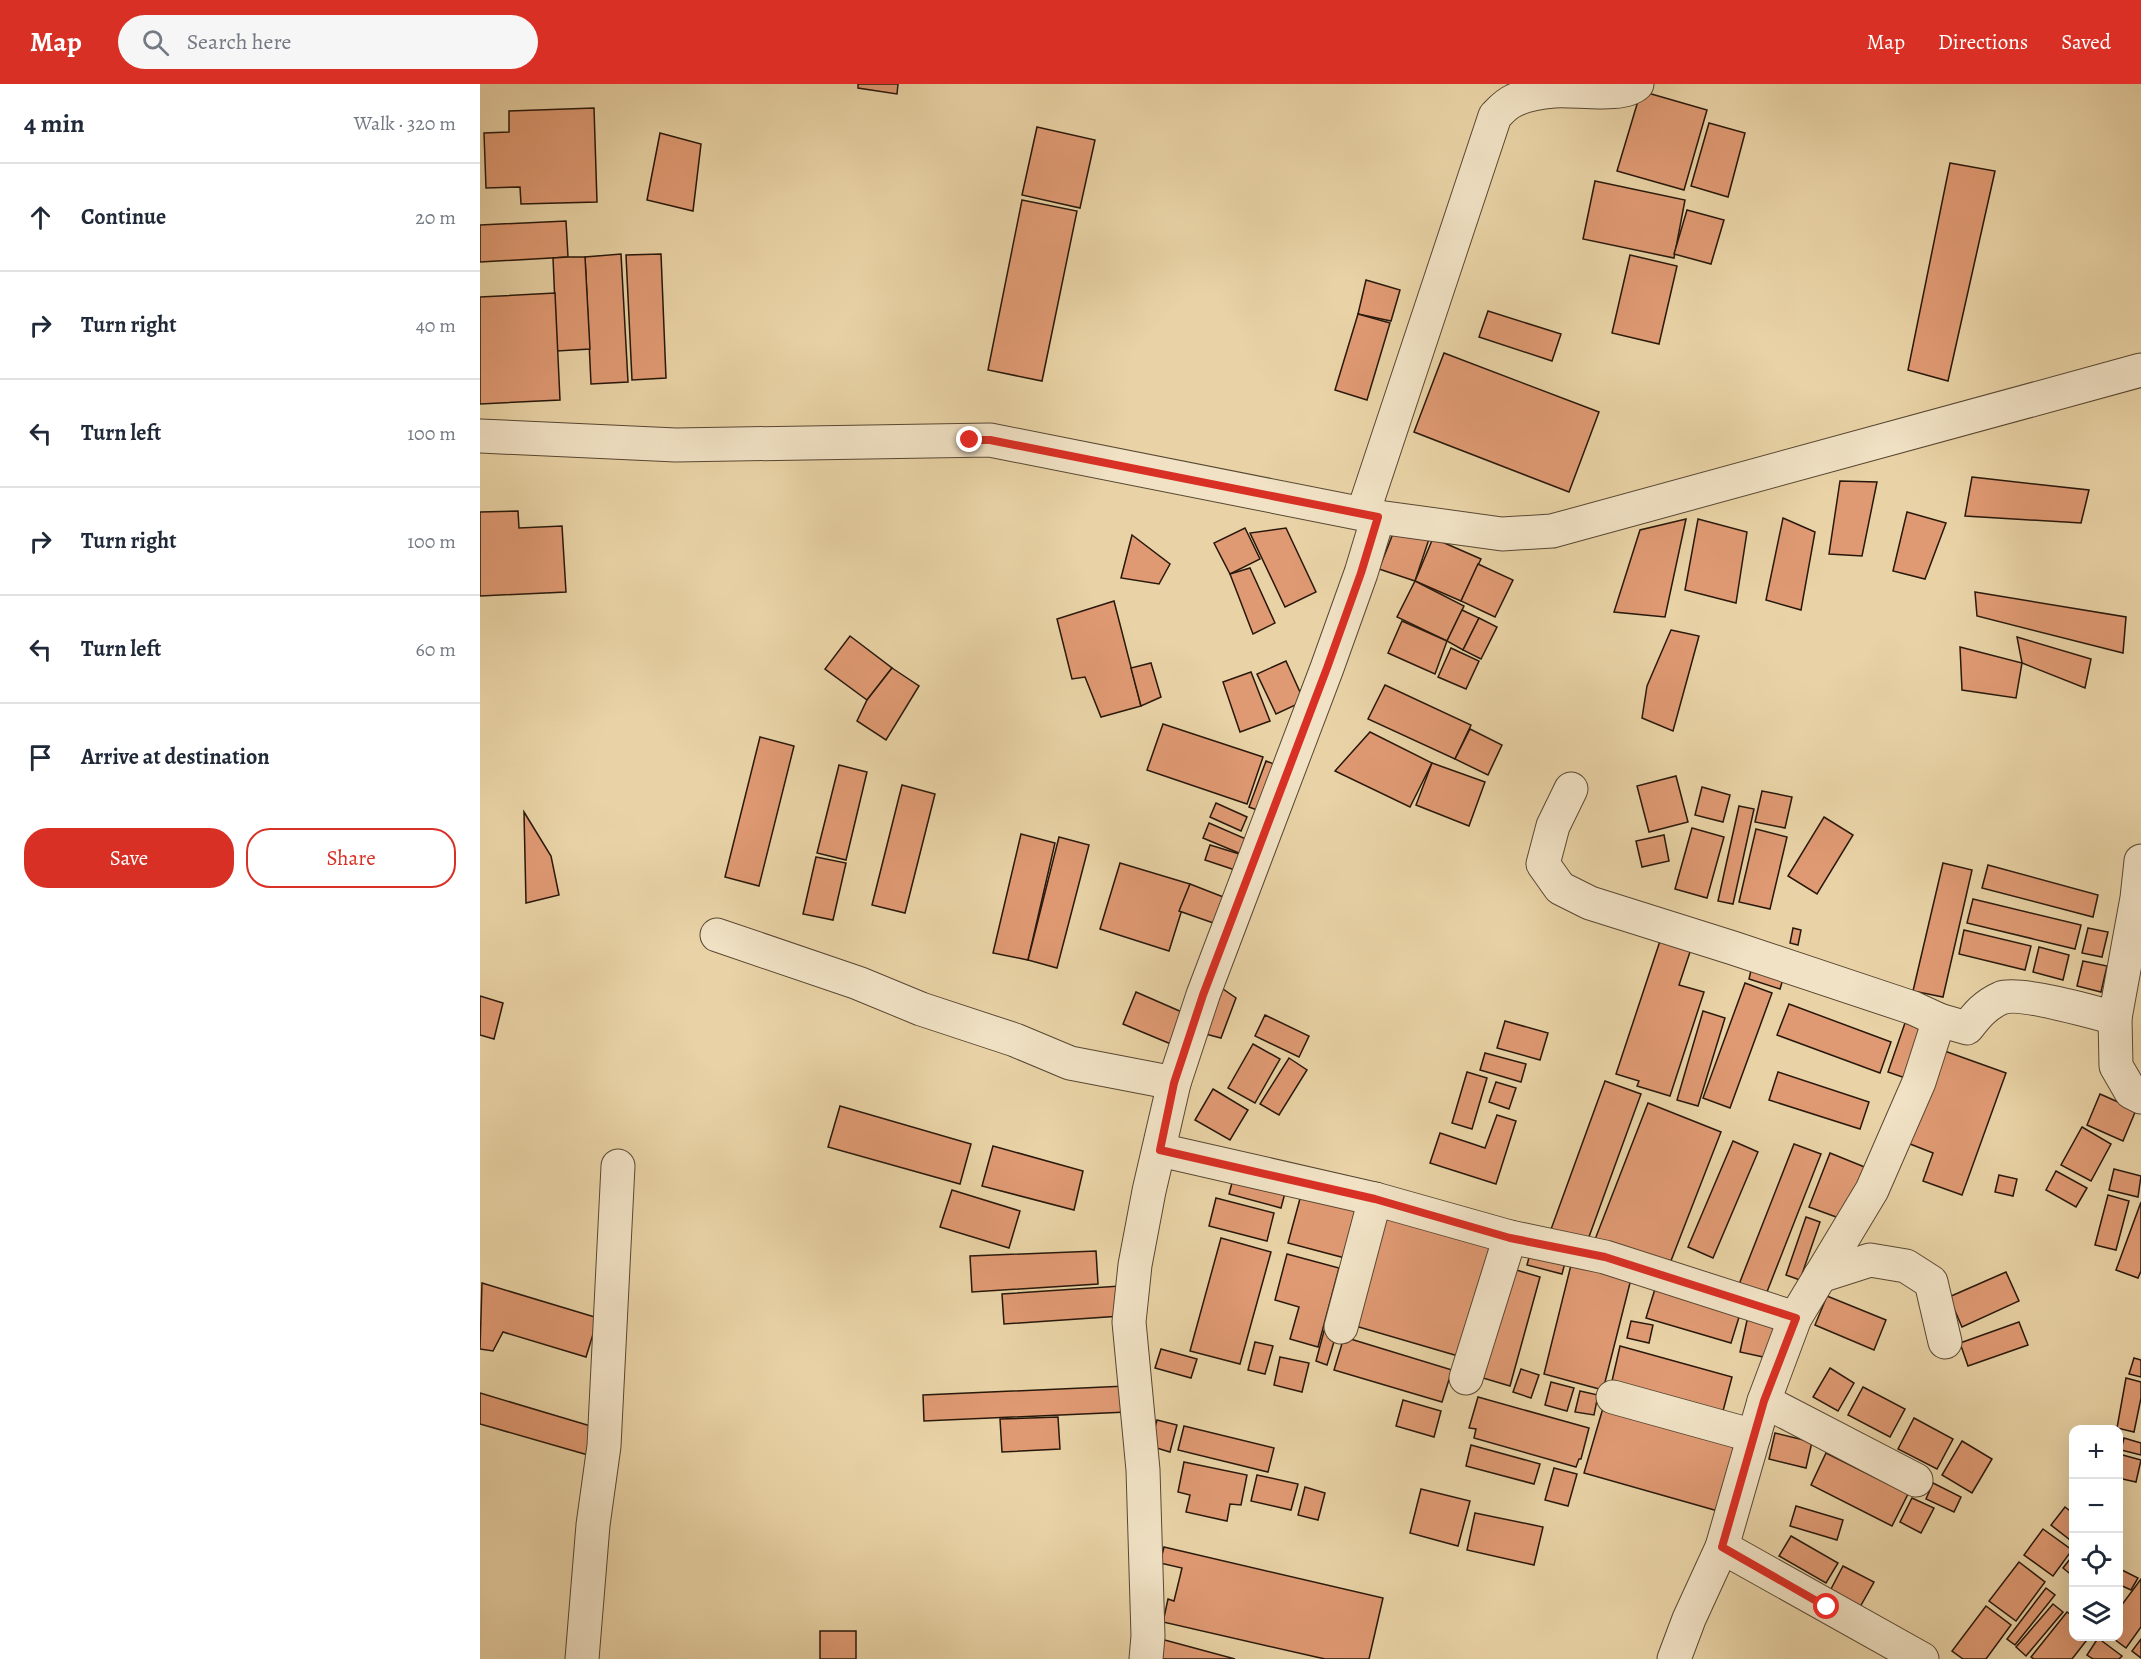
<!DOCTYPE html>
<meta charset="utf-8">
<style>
:root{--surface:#fff;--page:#f6f6f7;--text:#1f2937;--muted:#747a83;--line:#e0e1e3;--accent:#d93025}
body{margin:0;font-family:Alegreya,serif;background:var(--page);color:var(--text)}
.controls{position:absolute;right:18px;bottom:18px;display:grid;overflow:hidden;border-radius:12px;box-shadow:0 6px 24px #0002}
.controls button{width:54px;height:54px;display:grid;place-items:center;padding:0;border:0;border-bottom:2px solid var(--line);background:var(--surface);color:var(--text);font:30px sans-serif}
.stop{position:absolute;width:18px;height:18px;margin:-14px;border:4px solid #d93025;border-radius:50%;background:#fff}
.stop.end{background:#d93025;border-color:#fff;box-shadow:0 2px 6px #0008}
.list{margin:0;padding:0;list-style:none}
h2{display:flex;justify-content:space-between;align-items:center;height:78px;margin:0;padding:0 24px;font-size:26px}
h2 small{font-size:20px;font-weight:400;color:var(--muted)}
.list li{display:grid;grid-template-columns:39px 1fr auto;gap:18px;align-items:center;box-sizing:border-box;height:108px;padding:0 24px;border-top:2px solid var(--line)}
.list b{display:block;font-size:22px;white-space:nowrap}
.list em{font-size:20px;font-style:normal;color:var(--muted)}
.actions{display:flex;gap:12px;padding:18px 24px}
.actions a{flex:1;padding:14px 0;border:2px solid var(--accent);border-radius:24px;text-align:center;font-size:21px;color:var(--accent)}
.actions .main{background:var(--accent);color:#fff}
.icon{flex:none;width:33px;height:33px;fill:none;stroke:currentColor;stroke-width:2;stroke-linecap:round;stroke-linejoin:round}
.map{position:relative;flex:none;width:1661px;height:1575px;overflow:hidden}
header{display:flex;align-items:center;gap:36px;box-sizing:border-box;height:84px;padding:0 30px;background:var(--accent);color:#fff}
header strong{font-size:28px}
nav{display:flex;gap:33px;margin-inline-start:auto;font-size:21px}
.search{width:420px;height:54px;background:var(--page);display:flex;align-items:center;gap:15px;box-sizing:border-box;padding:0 21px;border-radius:33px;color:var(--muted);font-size:22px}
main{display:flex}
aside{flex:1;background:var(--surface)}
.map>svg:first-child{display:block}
.building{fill:#e09a73;stroke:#28180b;stroke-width:1.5}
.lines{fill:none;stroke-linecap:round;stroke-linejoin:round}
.minor-casing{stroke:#584732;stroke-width:35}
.minor{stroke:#f1e2c5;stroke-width:33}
.route{stroke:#d93025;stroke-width:8}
</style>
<header>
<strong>Map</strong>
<div class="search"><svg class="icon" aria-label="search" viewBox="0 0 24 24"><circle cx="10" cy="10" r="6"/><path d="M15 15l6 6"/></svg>Search here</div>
<nav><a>Map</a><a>Directions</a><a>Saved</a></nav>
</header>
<main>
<aside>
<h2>4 min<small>Walk · 320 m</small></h2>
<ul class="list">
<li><svg class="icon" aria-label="ahead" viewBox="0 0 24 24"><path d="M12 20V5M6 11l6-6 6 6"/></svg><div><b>Continue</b></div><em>20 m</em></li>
<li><svg class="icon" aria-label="right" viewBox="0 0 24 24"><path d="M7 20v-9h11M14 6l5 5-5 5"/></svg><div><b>Turn right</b></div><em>40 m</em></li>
<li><svg class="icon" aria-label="left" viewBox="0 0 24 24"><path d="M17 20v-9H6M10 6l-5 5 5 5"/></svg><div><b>Turn left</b></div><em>100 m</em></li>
<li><svg class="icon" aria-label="right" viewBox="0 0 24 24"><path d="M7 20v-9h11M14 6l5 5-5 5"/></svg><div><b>Turn right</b></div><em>100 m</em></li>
<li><svg class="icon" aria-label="left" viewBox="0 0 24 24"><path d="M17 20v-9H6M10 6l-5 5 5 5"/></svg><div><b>Turn left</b></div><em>60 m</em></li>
<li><svg class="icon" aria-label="arrive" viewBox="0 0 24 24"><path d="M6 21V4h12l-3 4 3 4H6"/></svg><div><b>Arrive at destination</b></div></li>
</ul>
<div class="actions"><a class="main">Save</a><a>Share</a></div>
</aside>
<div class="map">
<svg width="1661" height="1575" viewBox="0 0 1661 1575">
<rect width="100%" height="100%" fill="#e9d3a6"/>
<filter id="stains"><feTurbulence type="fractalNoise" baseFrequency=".00333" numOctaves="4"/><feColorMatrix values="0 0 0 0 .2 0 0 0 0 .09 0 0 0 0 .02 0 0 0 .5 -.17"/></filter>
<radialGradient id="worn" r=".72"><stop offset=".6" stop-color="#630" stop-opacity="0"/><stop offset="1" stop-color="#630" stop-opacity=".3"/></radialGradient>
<g class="building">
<polygon points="378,0 418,0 417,10 378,4"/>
<polygon points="1161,7 1227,26 1204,106 1137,87"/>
<polygon points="114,24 117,118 41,120 40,103 6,104 4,49 29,48 29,27"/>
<polygon points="1229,39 1265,49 1248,113 1211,102"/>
<polygon points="557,43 615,56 600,124 542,111"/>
<polygon points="180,49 221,60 213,127 167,116"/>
<polygon points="1470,79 1515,87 1468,297 1428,286"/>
<polygon points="1115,97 1205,116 1194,174 1103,155"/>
<polygon points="542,116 597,127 562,297 508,286"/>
<polygon points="1207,126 1244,136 1231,180 1194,170"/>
<polygon points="86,137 88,173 0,178 0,141"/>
<polygon points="141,170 148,298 111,300 105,173"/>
<polygon points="181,170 186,294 152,296 146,171"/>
<polygon points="1150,171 1197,182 1179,260 1132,249"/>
<polygon points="88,173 105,173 110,265 77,267 73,174"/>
<polygon points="886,196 920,206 911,237 878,230"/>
<polygon points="75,209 80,316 0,320 0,213"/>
<polygon points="1008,227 1081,250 1072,277 999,253"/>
<polygon points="878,230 910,239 887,316 855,306"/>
<polygon points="964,269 1119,328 1089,408 934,348"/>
<polygon points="1492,393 1609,406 1601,439 1485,432"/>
<polygon points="1360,397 1397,398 1382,472 1349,470"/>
<polygon points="38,427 39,444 82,442 86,508 0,512 0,428"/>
<polygon points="1427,428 1466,439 1445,495 1413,487"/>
<polygon points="1303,434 1335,448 1321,526 1286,516"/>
<polygon points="1206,435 1185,533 1134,528 1160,446"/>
<polygon points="1218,435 1267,448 1256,519 1205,506"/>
<polygon points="916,442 949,455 935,497 899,485"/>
<polygon points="765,444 780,475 750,490 734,459"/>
<polygon points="806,444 836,508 805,523 770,449"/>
<polygon points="652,451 690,480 679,500 641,494"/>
<polygon points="953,454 1001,475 981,517 935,497"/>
<polygon points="998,480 1033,496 1015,533 981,517"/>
<polygon points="770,484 795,539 773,550 750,490"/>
<polygon points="935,497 984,522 967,557 917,533"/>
<polygon points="1495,508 1646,533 1643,569 1497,532"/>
<polygon points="634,517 661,622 621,633 605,593 592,595 577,535"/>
<polygon points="982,526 999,534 983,566 967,557"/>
<polygon points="999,534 1017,543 1001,575 983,566"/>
<polygon points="922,537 967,557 955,590 908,569"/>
<polygon points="1191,546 1219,552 1193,647 1162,634 1167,602"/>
<polygon points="370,552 412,584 387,616 345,585"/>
<polygon points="1537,553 1611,575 1605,604 1542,579"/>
<polygon points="1480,563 1542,579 1536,614 1482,606"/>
<polygon points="971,564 999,577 986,605 958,593"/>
<polygon points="806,577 824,617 796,630 777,590"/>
<polygon points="671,579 681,613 661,622 651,584"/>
<polygon points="412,584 439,602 406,656 377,637 387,616"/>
<polygon points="771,588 790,637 760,648 743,598"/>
<polygon points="905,601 991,641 975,675 888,635"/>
<polygon points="683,640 783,673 767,720 667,686"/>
<polygon points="990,645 1022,661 1008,691 975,675"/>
<polygon points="890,648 952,679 930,723 855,687"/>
<polygon points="280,653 314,662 279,802 245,793"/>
<polygon points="786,677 802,683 785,729 769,723"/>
<polygon points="952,679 1005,698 989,742 936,721"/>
<polygon points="359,681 387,688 366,776 337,769"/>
<polygon points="1196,692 1208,738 1169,748 1157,702"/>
<polygon points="422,701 455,710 425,829 392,821"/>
<polygon points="1222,703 1250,711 1243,738 1215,731"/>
<polygon points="1282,707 1312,713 1305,744 1275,738"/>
<polygon points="736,719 767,733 761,747 730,733"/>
<polygon points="1259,722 1274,725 1253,820 1238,817"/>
<polygon points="44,728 71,772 79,811 46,819"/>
<polygon points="1344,733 1373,751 1337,810 1308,792"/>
<polygon points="729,739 773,758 766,772 723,754"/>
<polygon points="1212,744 1244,753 1227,814 1195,805"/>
<polygon points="1276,745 1307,753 1290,825 1259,818"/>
<polygon points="541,750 575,759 548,876 513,869"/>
<polygon points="1184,751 1189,777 1162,783 1156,757"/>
<polygon points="579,753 609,761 577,884 548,876"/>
<polygon points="730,761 766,772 761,788 725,776"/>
<polygon points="336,773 366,779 353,836 323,830"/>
<polygon points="640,779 710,800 689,867 620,845"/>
<polygon points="1463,779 1492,786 1463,913 1433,907"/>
<polygon points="1508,781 1618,811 1613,833 1502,804"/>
<polygon points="710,800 751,816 742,842 699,827"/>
<polygon points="1493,815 1601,841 1595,865 1487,839"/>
<polygon points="1313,844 1321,846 1318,861 1310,859"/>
<polygon points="1608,844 1628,848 1622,873 1602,869"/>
<polygon points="1484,846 1551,862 1545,886 1479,870"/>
<polygon points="1181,854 1211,865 1199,901 1224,908 1190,1012 1157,1002 1159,997 1136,990"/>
<polygon points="1559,863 1589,871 1583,896 1553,888"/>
<polygon points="1603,877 1627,882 1621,908 1597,902"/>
<polygon points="1272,882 1304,892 1300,905 1269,895"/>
<polygon points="727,894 756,914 741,954 714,947"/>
<polygon points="1265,899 1292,909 1250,1024 1223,1014"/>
<polygon points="656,908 711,932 698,963 643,940"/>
<polygon points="0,912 23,919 14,955 0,951"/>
<polygon points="1309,920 1411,958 1400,989 1297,951"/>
<polygon points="1223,927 1245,934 1218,1022 1197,1016"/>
<polygon points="785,931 829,952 819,973 775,952"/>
<polygon points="1025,937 1068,949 1060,976 1017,964"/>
<polygon points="1425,939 1451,947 1434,997 1408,988"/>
<polygon points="773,960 800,975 775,1019 748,1004"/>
<polygon points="1459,965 1526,989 1482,1111 1443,1097 1453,1069 1425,1058"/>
<polygon points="1005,969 1046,980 1041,998 1000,986"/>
<polygon points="809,974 827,986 799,1031 780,1020"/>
<polygon points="987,988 1007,994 992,1045 972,1039"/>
<polygon points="1298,988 1389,1018 1380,1045 1289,1016"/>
<polygon points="1125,997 1161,1010 1106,1161 1070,1148"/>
<polygon points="1016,998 1036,1004 1029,1025 1009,1018"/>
<polygon points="733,1005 768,1026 750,1056 715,1036"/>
<polygon points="1620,1010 1656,1026 1643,1057 1607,1041"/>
<polygon points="1168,1019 1241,1048 1187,1187 1114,1158"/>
<polygon points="360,1022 491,1060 480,1100 348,1063"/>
<polygon points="1017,1031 1036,1037 1016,1100 950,1079 960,1049 1005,1064"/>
<polygon points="1602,1043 1631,1060 1611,1097 1581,1081"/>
<polygon points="1253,1057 1278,1068 1233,1174 1208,1163"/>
<polygon points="1314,1060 1341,1070 1283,1218 1256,1208"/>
<polygon points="513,1062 603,1087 594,1126 502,1102"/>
<polygon points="1350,1069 1387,1084 1367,1137 1329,1123"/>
<polygon points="1634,1085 1661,1092 1658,1113 1629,1106"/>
<polygon points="1576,1087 1607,1104 1596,1123 1566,1106"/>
<polygon points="1519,1091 1537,1095 1533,1112 1515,1108"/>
<polygon points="753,1095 805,1109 801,1124 749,1110"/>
<polygon points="472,1106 540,1127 529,1164 460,1143"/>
<polygon points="821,1111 877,1125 865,1174 808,1159"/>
<polygon points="1628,1111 1649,1117 1636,1166 1615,1161"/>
<polygon points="736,1114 794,1129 787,1157 729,1142"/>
<polygon points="1661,1118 1661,1187 1658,1194 1636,1186"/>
<polygon points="903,1130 1017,1162 985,1274 872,1241"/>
<polygon points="1326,1133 1340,1138 1320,1196 1306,1191"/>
<polygon points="741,1154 791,1168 760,1280 710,1267"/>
<polygon points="1051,1166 1086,1175 1082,1190 1047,1181"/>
<polygon points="616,1167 618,1200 492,1208 490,1172"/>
<polygon points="807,1170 859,1184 838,1263 810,1255 819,1223 795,1216"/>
<polygon points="1092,1177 1152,1191 1123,1306 1064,1290"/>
<polygon points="1033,1185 1060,1193 1030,1302 1003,1294"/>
<polygon points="1526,1188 1539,1217 1482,1243 1469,1213"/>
<polygon points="2,1199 118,1234 106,1273 23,1248 13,1267 0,1265"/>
<polygon points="640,1202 641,1232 524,1240 522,1210"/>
<polygon points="1175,1205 1260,1230 1251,1259 1166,1234"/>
<polygon points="1347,1212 1406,1236 1394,1266 1335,1241"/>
<polygon points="1268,1232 1296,1239 1288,1274 1260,1268"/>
<polygon points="1151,1237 1173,1241 1169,1259 1147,1254"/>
<polygon points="1539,1238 1548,1261 1488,1282 1480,1259"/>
<polygon points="844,1247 856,1251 847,1281 836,1277"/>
<polygon points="864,1253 972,1286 962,1318 854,1286"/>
<polygon points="775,1258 793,1262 785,1290 768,1286"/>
<polygon points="1140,1262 1252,1293 1243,1327 1132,1297"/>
<polygon points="681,1265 717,1275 711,1294 675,1284"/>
<polygon points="800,1273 829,1279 822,1308 794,1301"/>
<polygon points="1654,1274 1661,1276 1661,1293 1649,1290"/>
<polygon points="1350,1284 1374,1299 1358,1327 1333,1313"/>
<polygon points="1041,1285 1059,1291 1051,1314 1033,1308"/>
<polygon points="1646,1294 1661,1298 1661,1314 1654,1348 1637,1344"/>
<polygon points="1071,1298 1094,1304 1087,1327 1065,1321"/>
<polygon points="646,1302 647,1328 444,1337 443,1311"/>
<polygon points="1383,1303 1425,1325 1410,1353 1368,1331"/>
<polygon points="1100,1307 1118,1311 1114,1331 1095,1328"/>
<polygon points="0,1309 114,1343 108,1371 0,1340"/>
<polygon points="998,1313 1109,1344 1101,1375 1099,1375 1096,1383 994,1354 996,1345 989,1344"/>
<polygon points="923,1316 961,1327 954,1353 916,1342"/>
<polygon points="1123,1324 1256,1362 1238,1427 1104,1389"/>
<polygon points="578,1333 580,1365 522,1368 520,1335"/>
<polygon points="1434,1334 1473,1355 1457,1385 1418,1365"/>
<polygon points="677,1336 697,1341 690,1368 670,1362"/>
<polygon points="704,1342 794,1364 788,1388 698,1366"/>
<polygon points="1295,1349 1332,1358 1326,1384 1289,1375"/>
<polygon points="1644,1354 1661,1359 1661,1371 1641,1366"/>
<polygon points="1482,1357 1512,1375 1492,1409 1462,1391"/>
<polygon points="991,1361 1060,1380 1054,1400 986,1382"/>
<polygon points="1346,1369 1428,1410 1412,1442 1331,1401"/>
<polygon points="1639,1370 1661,1376 1656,1398 1638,1394"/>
<polygon points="704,1378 767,1391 761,1421 750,1420 747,1437 706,1428 710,1411 698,1408"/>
<polygon points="1074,1384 1097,1390 1088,1422 1065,1416"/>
<polygon points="777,1391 818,1400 811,1426 771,1417"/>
<polygon points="1453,1399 1481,1413 1474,1428 1446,1415"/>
<polygon points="825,1403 845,1409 838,1436 818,1431"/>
<polygon points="941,1405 990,1417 978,1462 930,1449"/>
<polygon points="1432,1414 1454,1424 1441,1449 1420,1438"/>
<polygon points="1316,1422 1363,1436 1357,1456 1310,1442"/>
<polygon points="1585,1423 1594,1430 1594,1459 1571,1441"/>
<polygon points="995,1429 1063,1443 1054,1481 987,1466"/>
<polygon points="1563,1445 1592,1466 1573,1492 1544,1471"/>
<polygon points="1311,1452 1358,1479 1346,1499 1299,1472"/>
<polygon points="684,1463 903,1514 889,1575 845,1575 683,1538 688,1515 694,1517 702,1484 680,1479"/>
<polygon points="1594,1470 1594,1493 1583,1484"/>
<polygon points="1539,1478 1565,1498 1536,1537 1509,1517"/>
<polygon points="1363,1482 1394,1498 1380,1523 1350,1507"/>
<polygon points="1638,1484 1658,1494 1651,1506 1638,1500"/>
<polygon points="1661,1495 1661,1543 1646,1564 1630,1552 1638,1552 1638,1526"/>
<polygon points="1566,1504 1575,1511 1535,1561 1527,1555"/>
<polygon points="1573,1520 1583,1528 1546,1572 1536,1563"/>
<polygon points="1506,1522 1531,1541 1506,1575 1483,1575 1472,1567"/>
<polygon points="1587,1528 1594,1533 1594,1552 1610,1552 1592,1575 1554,1575 1551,1573"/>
<rect x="340" y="1547" width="36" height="28"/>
<polygon points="1618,1554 1642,1572 1639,1575 1613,1575 1607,1571"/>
<polygon points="681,1555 755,1575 676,1575"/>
<polygon points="1661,1555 1661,1574 1652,1567"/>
</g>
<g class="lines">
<g class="minor-casing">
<g id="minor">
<polyline points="0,352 196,361 510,356 898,433 1022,450 1072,447 1661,286"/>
<path d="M883,429L1015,32C1020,27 1026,20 1033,17C1044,11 1062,8 1074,7C1095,5 1143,14 1157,0"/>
<path d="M1091,705L1073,742L1063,780L1080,804L1110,819L1253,864L1433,924L1459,936L1487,944C1497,931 1505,921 1521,914C1539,907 1613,928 1635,934"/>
<polyline points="1661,777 1657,814 1635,934 1636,982 1651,1008 1661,1013"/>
<polyline points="237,851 378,899 441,925 535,956 590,979 694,999"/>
<polyline points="680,1066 895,1115 1030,1153 1125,1173 1315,1234"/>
<polyline points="1340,1192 1390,1176 1426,1182 1451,1198 1465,1258"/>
<polyline points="861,1243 895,1115"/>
<polyline points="986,1294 1030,1153"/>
<polyline points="1133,1313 1274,1352"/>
<polyline points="1284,1317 1436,1396"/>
<polyline points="102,1575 113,1441 124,1362 138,1082"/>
<polyline points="666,1575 668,1552 663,1386 649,1238 655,1181 669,1107 694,999 723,911 847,584 881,489 898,433"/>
<polyline points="1194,1575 1209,1535 1242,1463"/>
<polyline points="1442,1575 1242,1463 1284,1317 1315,1234 1392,1106 1439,998 1459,936"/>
</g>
</g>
<use href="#minor" class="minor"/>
</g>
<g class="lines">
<polyline class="route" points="490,356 510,356 898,433 881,489 847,584 723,911 694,999 680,1066 895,1115 1030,1154 1125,1173 1316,1234 1284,1317 1242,1463 1347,1523"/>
</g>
<rect width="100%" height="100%" filter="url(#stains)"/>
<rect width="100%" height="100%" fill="url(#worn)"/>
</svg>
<div class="controls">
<button>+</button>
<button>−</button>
<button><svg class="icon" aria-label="locate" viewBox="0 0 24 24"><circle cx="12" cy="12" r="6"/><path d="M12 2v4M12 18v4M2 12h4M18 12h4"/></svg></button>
<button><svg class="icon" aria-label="layers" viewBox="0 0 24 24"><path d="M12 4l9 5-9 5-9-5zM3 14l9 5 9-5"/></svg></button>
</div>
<div class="stop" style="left:1347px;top:1523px"></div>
<div class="stop end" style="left:490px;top:356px"></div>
</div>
</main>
